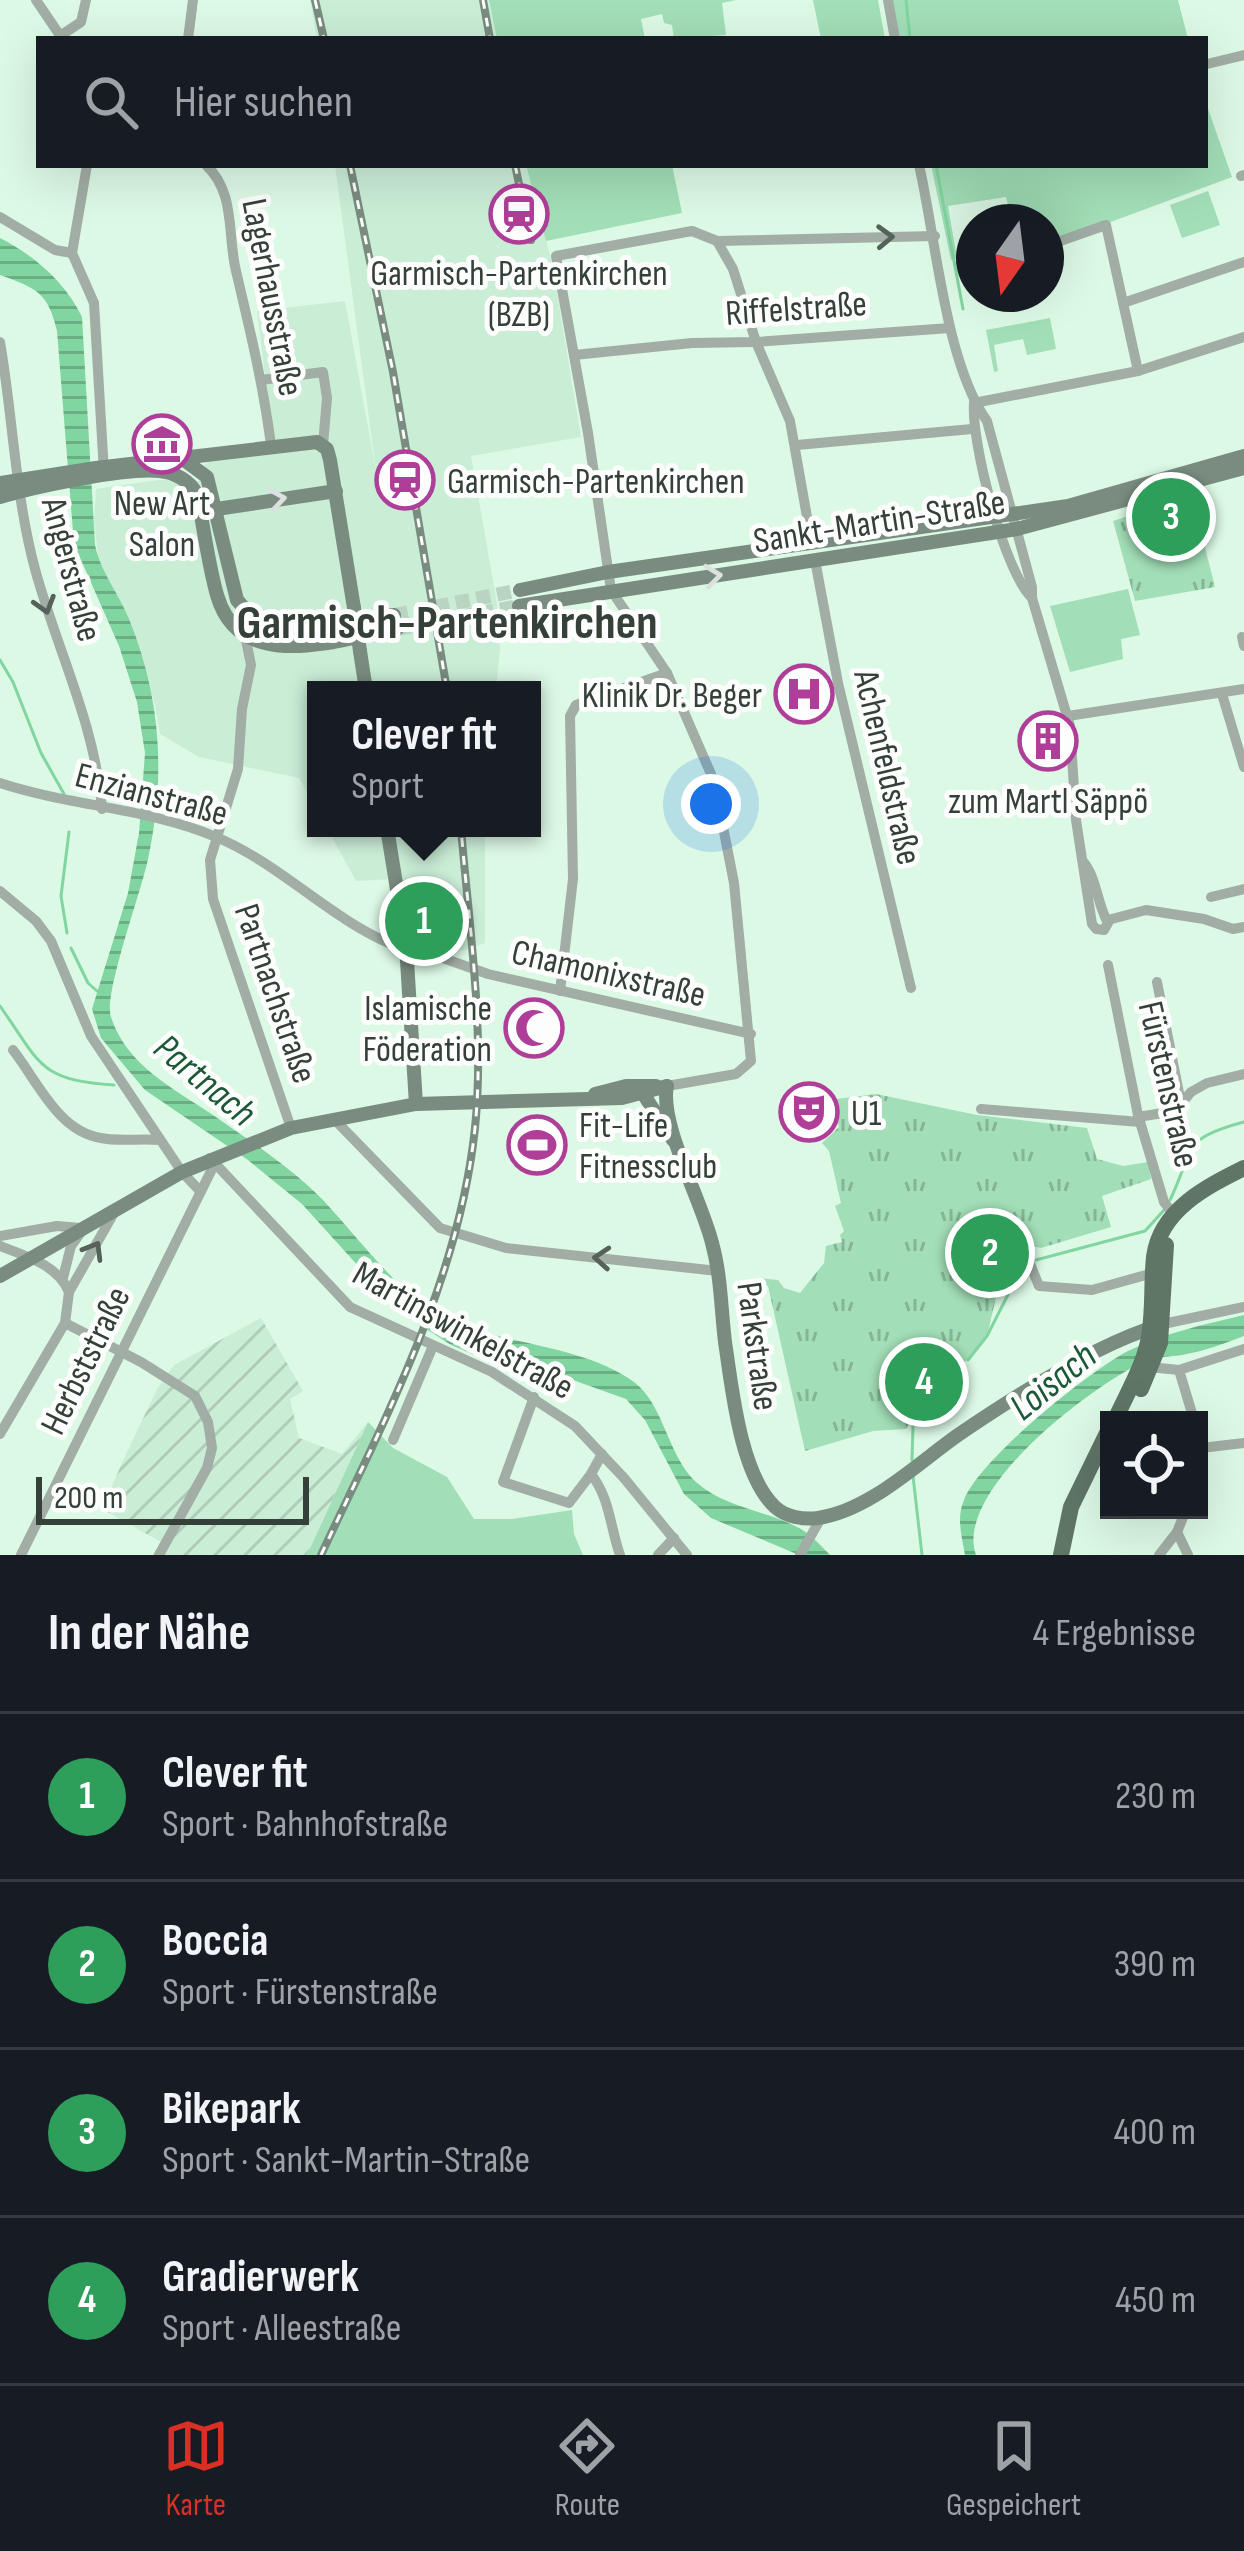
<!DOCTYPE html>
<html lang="de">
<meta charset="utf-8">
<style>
:root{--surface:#171b24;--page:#242831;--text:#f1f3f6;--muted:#9ea1a6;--line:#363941;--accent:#d93025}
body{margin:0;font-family:"Sofia Sans Condensed",sans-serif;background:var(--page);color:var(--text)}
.controls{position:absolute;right:36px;bottom:36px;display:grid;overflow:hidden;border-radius:0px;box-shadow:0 12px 48px #0002}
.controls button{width:108px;height:108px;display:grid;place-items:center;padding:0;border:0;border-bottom:3px solid var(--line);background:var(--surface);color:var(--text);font:60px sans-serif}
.compass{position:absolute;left:956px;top:204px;width:108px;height:108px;border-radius:50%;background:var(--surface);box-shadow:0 12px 48px #0002;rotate:194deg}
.scale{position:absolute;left:36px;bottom:30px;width:273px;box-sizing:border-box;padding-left:12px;border:6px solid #344038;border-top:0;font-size:33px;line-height:42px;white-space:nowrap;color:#344038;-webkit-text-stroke:9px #fdfdfd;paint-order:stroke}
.you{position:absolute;left:711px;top:804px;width:42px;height:42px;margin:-30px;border:9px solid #fff;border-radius:50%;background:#1a73e8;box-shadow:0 0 0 18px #1a73e833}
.badge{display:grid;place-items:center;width:78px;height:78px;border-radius:50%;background:var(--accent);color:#fff;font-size:39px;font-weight:700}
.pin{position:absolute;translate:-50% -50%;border:6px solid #fff;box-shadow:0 3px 12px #0006}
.popup{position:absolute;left:307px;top:681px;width:234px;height:156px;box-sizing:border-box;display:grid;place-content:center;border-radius:0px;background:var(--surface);filter:drop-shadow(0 3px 9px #0005);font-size:39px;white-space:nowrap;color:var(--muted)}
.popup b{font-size:45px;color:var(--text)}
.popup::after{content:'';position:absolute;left:50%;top:100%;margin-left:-24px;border:24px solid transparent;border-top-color:var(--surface)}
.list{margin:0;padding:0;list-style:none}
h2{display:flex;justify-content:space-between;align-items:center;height:156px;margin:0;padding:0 48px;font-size:51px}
h2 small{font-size:39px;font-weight:400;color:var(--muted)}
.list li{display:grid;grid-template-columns:78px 1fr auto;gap:36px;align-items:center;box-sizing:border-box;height:168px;padding:0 48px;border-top:3px solid var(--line)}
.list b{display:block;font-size:45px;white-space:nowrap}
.list p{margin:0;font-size:39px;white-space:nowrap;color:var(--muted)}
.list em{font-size:39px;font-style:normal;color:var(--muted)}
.icon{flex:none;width:66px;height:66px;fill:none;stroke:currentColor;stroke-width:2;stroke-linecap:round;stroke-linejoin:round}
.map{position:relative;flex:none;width:1244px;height:1555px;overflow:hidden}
.search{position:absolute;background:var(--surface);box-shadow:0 12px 48px #0002;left:36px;right:36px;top:36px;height:132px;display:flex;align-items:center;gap:30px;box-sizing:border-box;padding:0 42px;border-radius:0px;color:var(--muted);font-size:45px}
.sheet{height:828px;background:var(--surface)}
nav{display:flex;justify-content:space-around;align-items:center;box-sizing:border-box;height:168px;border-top:3px solid var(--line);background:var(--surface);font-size:33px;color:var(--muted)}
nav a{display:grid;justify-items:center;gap:6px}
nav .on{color:var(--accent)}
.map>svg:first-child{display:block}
.built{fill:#caedd6}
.industrial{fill:url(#industrial-furrows)}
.green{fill:#a2deb7}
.park{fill:url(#park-tufts)}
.water{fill:url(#water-rules)}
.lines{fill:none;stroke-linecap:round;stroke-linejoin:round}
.stream{stroke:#81d5a1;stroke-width:3}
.secondary-tunnel{stroke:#bad4c2;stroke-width:14;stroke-dasharray:14 7;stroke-linecap:butt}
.street{stroke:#a1ada5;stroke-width:10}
.secondary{stroke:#7a8c80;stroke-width:14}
.primary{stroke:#5f7566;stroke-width:16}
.rail-casing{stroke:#798c7f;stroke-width:8}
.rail{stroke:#fdfdfd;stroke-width:3;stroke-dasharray:9;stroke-linecap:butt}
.secondary-bridge{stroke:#7a8c80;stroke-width:14}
.oneway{stroke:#556159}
.oneway2{stroke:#dce1de}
.labels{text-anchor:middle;stroke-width:10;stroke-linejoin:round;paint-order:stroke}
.poi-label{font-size:36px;fill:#344038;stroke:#fdfdfd}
.street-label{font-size:36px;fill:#344038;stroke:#fdfdfd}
.water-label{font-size:39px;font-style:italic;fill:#1b5937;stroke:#fdfdfd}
.district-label{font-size:48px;font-weight:bold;fill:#344038;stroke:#fdfdfd}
</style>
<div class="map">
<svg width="1244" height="1555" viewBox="0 0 1244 1555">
<defs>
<pattern id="industrial-furrows" width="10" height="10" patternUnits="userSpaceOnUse" patternTransform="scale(3)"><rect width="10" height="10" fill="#caedd6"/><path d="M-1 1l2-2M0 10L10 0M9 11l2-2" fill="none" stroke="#aeccb8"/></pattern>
<pattern id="park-tufts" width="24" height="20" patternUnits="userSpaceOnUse" patternTransform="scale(3)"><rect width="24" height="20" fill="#a2deb7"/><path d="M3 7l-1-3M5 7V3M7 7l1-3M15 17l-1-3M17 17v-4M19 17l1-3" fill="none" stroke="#85b596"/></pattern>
<pattern id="water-rules" width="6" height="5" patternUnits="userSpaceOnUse" patternTransform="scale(3)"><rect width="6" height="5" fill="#81d5a1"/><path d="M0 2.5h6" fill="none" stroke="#6aae84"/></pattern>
</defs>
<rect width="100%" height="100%" fill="#dcf9e5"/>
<g class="built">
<polygon points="310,0 489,0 497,39 317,39"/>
<polygon points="335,165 526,165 552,263 581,437 471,456 497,603 500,649 496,690 316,690 316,809 299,778 199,757 160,734 155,705 129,619 99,564 94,521 96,489 158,480 199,481 203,466 213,457 274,448 257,311 345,301 376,471"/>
<polygon points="327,828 485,828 485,943 466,950 409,954 393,879 356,881"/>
</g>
<polygon class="industrial" points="261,1318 303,1391 290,1399 299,1438 342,1454 368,1422 307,1555 153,1555 161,1542 102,1509 122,1463 157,1389 174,1365"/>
<g class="green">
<polygon points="489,0 736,0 722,3 726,35 674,39 672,25 664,23 662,14 641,19 645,39 497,39"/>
<polygon points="813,0 878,0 885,39 821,39"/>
<polygon points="891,0 1178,0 1188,39 897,39"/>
<polygon points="1205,100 1232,177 1046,246 1046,222 1012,222 1006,197 948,206 957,258 951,260 931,165 1205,165"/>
<polygon points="526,165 672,165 682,213 546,241"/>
<polygon points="1208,191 1220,225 1182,238 1170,205"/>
<polygon points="1050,318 1056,349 1027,355 1023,339 994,345 998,371 994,372 986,330"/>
<polygon points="1128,589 1140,635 1121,639 1123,659 1070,672 1050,606"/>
<polygon points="368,1422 393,1448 447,1477 474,1519 512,1519 572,1510 574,1534 583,1555 307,1555"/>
</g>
<g class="park">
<polygon points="1191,492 1215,587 1135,601 1113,521 1131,515 1130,507"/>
<polygon points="876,1094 977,1115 1087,1128 1097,1159 1123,1166 1148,1162 1151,1179 1102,1196 1111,1227 1041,1248 1009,1242 987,1336 941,1389 924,1399 906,1429 873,1431 805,1451 768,1286 755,1283 756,1278 778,1280 784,1288 800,1293 824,1263 826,1246 842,1242 840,1235 844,1231 835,1206 841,1203 829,1151 822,1143 839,1127 834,1109 837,1099"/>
</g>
<g class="water">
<path d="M0,238C35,256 65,282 82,317L95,545C101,573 118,592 129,619C161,698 166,775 148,859C142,890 103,995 111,1017C127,1066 173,1088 213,1115C250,1141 289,1166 321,1198C349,1227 404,1298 436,1315C496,1345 581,1343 634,1382C665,1406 667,1455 696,1482C724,1507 763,1510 795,1526C809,1532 819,1544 830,1555H799L711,1518L684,1494L645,1420L626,1399L556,1374L494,1363L451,1345L400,1312L302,1204L248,1160L145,1090L101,1038L92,1009L128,893L139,833L145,753L137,702L119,646L74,544L57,331C48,292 36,288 0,275Z"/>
<path d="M1244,1315V1336C1223,1344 1205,1351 1182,1355C1170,1357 1157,1356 1145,1361C1093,1385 953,1490 976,1555H965C962,1537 956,1518 964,1500C979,1460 1089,1371 1128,1351C1164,1333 1206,1324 1244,1315Z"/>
</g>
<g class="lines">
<g class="stream">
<polyline points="906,0 910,39"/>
<polyline points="936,165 963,309"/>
<polyline points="0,660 13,682 41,753 64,794"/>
<polyline points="67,933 61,896 69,832"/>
<polyline points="71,948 88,983 97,991"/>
<path d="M0,1006C41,1064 38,1080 114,1085"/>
<path d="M1170,1200C1195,1148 1180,1139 1244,1122"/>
<polyline points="1036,1260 1145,1231 1165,1209"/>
<polyline points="968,1360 987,1336 1021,1269"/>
<polyline points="912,1460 913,1426 962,1367"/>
<polyline points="913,1476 922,1555"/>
</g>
<g class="secondary-tunnel">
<polyline points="394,615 520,590"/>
<polyline points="397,629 519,606"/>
</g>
<g class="street">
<polyline points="36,0 61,37"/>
<polyline points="888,0 895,39"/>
<polyline points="60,36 81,22 86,0"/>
<polyline points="188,39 193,0"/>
<polyline points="1207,64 1244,55"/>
<polyline points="87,165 72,253 94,303 104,472"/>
<path d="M206,165C236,193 227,234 236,271C250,330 263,384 271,445"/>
<path d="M919,165C936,238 945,362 987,421L1032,587V598L1070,726L1076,820L1092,924L1096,929L1104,930L1108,923C1096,902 1098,879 1082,860"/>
<polyline points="1241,176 1244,175"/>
<polyline points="0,217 55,250 72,253"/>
<polyline points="717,241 733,269 756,342 790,421 812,545"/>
<polyline points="1046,246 1106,225 1138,371"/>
<polyline points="961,262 974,261"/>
<polyline points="1123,303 1244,262"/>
<path d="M0,342C13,417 15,495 35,569C57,650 95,723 102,809"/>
<polyline points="574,355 692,343 756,342 950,328"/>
<polyline points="261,380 323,372 327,398 323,445"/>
<polyline points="974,403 1138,371 1244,337"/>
<path d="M974,403C971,442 1004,571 1032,598"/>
<polyline points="797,445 972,429"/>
<polyline points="815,560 838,683 911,988"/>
<polyline points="245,635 251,665 242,709 238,769 210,860 213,899 291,1128"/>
<polyline points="1242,637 1244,646"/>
<polyline points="1222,694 1244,767"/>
<polyline points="1068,716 1244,689"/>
<path d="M0,783C70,806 148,808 216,837C279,863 328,917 391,944L406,945L488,974L751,1034"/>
<polyline points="0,891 36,921 51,941 91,1036 182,1172 199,1190"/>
<polyline points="1211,897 1244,889"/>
<polyline points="1108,920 1146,910 1204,919 1233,929 1244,927"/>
<polyline points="1108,965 1138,1115 1164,1202 1174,1215"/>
<polyline points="1157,982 1181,1103"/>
<polyline points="560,991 573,879 570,716 576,705 667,673"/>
<path d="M13,1050C38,1082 58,1131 101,1138C120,1142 140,1138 160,1140"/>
<polyline points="667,1086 736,1074 751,1061 734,883 714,781 667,673 611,590 588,433 556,256 692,231 717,241 935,236"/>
<polyline points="981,1109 1140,1122"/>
<polyline points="1138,1117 1175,1111 1191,1092 1207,1083 1244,1074"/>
<polyline points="334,1119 440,1228 506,1248 718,1271"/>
<polyline points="210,1158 350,1307 492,1372 575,1426 624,1478 687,1555"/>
<polyline points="1007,1219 1017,1232 1039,1286 1092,1290 1153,1273"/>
<polyline points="0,1236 57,1226 80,1228"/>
<path d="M0,1246C26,1256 58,1265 69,1292"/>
<polyline points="63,1278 71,1246 81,1232"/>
<polyline points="65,1323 141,1362 195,1396 208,1422 212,1448 207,1468 159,1555"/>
<polyline points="1163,1324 1244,1307"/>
<polyline points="1149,1367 1179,1370 1244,1349"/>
<polyline points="1179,1370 1194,1420"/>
<polyline points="534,1397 503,1482 569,1503 591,1474"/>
<polyline points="0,1434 65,1323 69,1292 115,1211"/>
<polyline points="393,1440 433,1346"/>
<polyline points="1199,1441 1199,1462"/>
<polyline points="1201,1448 1244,1443"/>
<path d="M602,1454L591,1474C610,1498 610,1527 620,1555"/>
<polyline points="1177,1532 1188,1555"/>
<polyline points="21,1555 214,1165"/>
<polyline points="658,1555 674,1538"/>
<polyline points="800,1555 821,1518"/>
<polyline points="1159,1555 1177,1532 1186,1510"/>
</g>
<g class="secondary">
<polyline points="180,457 207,477 237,600 260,626 306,630 394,615"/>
<polyline points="0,483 96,468 317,442 327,449 330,460 354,608"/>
<path d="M0,497C33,487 127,467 159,471C174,472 191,481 197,495C204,528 208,563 217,595C240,676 339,639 397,629"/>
<polyline points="210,510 336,491"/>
<polyline points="520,590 608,572 1068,506 1244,456"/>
<polyline points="519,606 1017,529 1244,468"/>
<polyline points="360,651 366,690"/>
<polyline points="387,828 406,945 416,1104"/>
<path d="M667,1086C659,1124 702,1201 712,1243C721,1275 721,1309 725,1342C732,1388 740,1474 775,1507C786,1517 803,1520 818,1518C869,1511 918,1463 958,1435C1011,1399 1098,1343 1158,1326"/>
<polyline points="595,1094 626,1086 656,1086"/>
<polyline points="644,1095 673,1140"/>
<polyline points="0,1276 182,1172 291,1128 416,1104 622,1098 667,1086"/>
</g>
<g class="primary">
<polyline points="1141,1389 1160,1343 1166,1245"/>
<path d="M1115,1420C1126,1395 1142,1369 1148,1342C1154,1314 1151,1286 1154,1257C1160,1210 1206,1187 1244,1168"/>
<polyline points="1061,1555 1071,1507 1109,1429"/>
</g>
<g class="rail-casing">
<g id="rail">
<polyline points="315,0 324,39"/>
<polyline points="483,0 490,39"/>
<polyline points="350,165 393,372 447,690"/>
<polyline points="515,165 531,240"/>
<path d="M321,1555C385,1418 459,1281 475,1128C485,1029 469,927 461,828"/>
</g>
</g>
<use href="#rail" class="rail"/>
<polyline class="secondary-bridge" points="354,608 360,651"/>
</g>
<defs><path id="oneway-chevron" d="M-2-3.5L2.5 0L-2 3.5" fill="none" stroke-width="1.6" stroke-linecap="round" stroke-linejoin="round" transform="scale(3)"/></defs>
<g class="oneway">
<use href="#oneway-chevron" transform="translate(885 237) rotate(-2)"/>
<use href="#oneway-chevron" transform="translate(45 605) rotate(73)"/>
<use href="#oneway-chevron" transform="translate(94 1250) rotate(-59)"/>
<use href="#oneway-chevron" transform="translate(602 1258) rotate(-176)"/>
</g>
<g class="oneway2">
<use href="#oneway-chevron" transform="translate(277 499) rotate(-9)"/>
<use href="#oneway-chevron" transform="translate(713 576) rotate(-7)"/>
</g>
<defs>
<g id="station-ring" transform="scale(3)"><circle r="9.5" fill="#fdfdfd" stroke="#af3e99" stroke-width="1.5"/><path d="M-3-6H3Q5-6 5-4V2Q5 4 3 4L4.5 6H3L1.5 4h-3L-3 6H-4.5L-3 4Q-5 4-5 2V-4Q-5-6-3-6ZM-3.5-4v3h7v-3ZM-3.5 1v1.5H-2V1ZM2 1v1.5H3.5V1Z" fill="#af3e99"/></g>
<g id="museum-ring" transform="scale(3)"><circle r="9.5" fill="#fdfdfd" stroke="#af3e99" stroke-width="1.5"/><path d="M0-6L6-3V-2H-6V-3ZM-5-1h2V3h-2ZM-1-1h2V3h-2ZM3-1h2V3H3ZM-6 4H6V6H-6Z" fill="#af3e99"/></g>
<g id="hospital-ring" transform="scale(3)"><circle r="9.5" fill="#fdfdfd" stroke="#af3e99" stroke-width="1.5"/><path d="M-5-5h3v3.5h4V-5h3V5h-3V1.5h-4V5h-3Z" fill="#af3e99"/></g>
<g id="building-ring" transform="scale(3)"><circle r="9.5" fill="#fdfdfd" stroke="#af3e99" stroke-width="1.5"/><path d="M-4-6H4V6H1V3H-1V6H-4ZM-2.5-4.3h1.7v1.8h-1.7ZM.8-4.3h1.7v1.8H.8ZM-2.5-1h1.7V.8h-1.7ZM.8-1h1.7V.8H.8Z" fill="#af3e99"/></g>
<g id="mosque-ring" transform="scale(3)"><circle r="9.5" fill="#fdfdfd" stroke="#af3e99" stroke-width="1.5"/><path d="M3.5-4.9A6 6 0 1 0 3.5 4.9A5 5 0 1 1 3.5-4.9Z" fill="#af3e99"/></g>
<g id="theatre-ring" transform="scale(3)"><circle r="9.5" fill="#fdfdfd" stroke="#af3e99" stroke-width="1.5"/><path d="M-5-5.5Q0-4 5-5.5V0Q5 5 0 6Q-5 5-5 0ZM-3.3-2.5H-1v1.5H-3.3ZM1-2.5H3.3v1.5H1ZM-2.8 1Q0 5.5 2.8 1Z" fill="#af3e99"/></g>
<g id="stadium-ring" transform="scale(3)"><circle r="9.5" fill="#fdfdfd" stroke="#af3e99" stroke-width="1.5"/><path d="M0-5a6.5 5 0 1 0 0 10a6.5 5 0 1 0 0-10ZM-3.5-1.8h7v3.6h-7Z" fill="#af3e99"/></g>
</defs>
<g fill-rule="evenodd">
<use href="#station-ring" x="519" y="214"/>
<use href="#museum-ring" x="162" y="444"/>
<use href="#station-ring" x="405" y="480"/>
<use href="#hospital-ring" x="804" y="694"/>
<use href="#building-ring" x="1048" y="741"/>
<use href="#mosque-ring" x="534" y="1028"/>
<use href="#theatre-ring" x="809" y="1112"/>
<use href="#stadium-ring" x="537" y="1145"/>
</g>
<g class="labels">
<g class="poi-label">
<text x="519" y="285">Garmisch-Partenkirchen<tspan x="519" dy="41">(BZB)</tspan></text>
<text x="447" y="493" text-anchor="start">Garmisch-Partenkirchen</text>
<text x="162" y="515">New Art<tspan x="162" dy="41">Salon</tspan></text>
<text x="762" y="707" text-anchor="end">Klinik Dr. Beger</text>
<text x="1048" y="813">zum Martl Säppö</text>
<text x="492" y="1020" text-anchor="end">Islamische<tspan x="492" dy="41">Föderation</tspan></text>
<text x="851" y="1125" text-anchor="start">U1</text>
<text x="579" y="1137" text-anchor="start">Fit-Life<tspan x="579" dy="41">Fitnessclub</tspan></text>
</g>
<g class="street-label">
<text transform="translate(274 297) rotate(79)" y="13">Lagerhausstraße</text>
<text transform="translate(796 307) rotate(-4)" y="13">Riffelstraße</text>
<text transform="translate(879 520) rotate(-9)" y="13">Sankt-Martin-Straße</text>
<text transform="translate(73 569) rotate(75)" y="13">Angerstraße</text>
<text transform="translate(889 767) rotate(77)" y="13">Achenfeldstraße</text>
<text transform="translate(152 793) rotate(15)" y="13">Enzianstraße</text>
<text transform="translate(609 972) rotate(13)" y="13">Chamonixstraße</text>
<text transform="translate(277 993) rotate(71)" y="13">Partnachstraße</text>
<text transform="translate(1170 1084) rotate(77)" y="13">Fürstenstraße</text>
<text transform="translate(464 1329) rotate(29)" y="13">Martinswinkelstraße</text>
<text transform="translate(759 1346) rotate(82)" y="13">Parkstraße</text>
<text transform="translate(84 1360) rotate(-64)" y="13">Herbststraße</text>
</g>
<g class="water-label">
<text transform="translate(206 1079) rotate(40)" y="14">Partnach</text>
<text transform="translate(1052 1380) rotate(-39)" y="14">Loisach</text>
</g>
<g class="district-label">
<text x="447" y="638">Garmisch-Partenkirchen</text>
</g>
</g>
</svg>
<div class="controls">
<button><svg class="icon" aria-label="locate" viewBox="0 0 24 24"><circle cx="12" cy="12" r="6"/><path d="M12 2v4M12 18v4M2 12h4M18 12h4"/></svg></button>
</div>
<svg class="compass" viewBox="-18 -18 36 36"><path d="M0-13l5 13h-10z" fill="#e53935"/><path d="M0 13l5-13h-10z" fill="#9ea1a6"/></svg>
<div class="scale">200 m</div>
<div class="you"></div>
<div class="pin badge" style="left:424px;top:921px;background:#2e9e5b">1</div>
<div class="popup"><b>Clever fit</b>Sport</div>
<div class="pin badge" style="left:990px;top:1253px;background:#2e9e5b">2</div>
<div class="pin badge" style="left:1171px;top:517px;background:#2e9e5b">3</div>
<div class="pin badge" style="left:924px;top:1382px;background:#2e9e5b">4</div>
<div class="search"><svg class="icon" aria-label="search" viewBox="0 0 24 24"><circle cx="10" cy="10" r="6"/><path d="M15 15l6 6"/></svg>Hier suchen</div>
</div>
<section class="sheet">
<h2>In der Nähe<small>4 Ergebnisse</small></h2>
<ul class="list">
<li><span class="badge" style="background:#2e9e5b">1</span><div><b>Clever fit</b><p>Sport · Bahnhofstraße</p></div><em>230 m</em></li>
<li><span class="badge" style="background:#2e9e5b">2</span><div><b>Boccia</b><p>Sport · Fürstenstraße</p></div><em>390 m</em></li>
<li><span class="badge" style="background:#2e9e5b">3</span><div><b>Bikepark</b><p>Sport · Sankt-Martin-Straße</p></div><em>400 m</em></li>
<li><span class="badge" style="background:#2e9e5b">4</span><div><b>Gradierwerk</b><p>Sport · Alleestraße</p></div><em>450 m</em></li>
</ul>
</section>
<nav>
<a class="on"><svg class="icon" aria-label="map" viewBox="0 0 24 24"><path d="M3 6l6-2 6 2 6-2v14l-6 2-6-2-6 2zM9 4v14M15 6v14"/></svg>Karte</a>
<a><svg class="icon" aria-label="directions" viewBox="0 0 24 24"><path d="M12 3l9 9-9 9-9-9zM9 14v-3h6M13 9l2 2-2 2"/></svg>Route</a>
<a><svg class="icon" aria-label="saved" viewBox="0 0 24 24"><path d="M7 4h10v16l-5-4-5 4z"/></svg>Gespeichert</a>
</nav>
